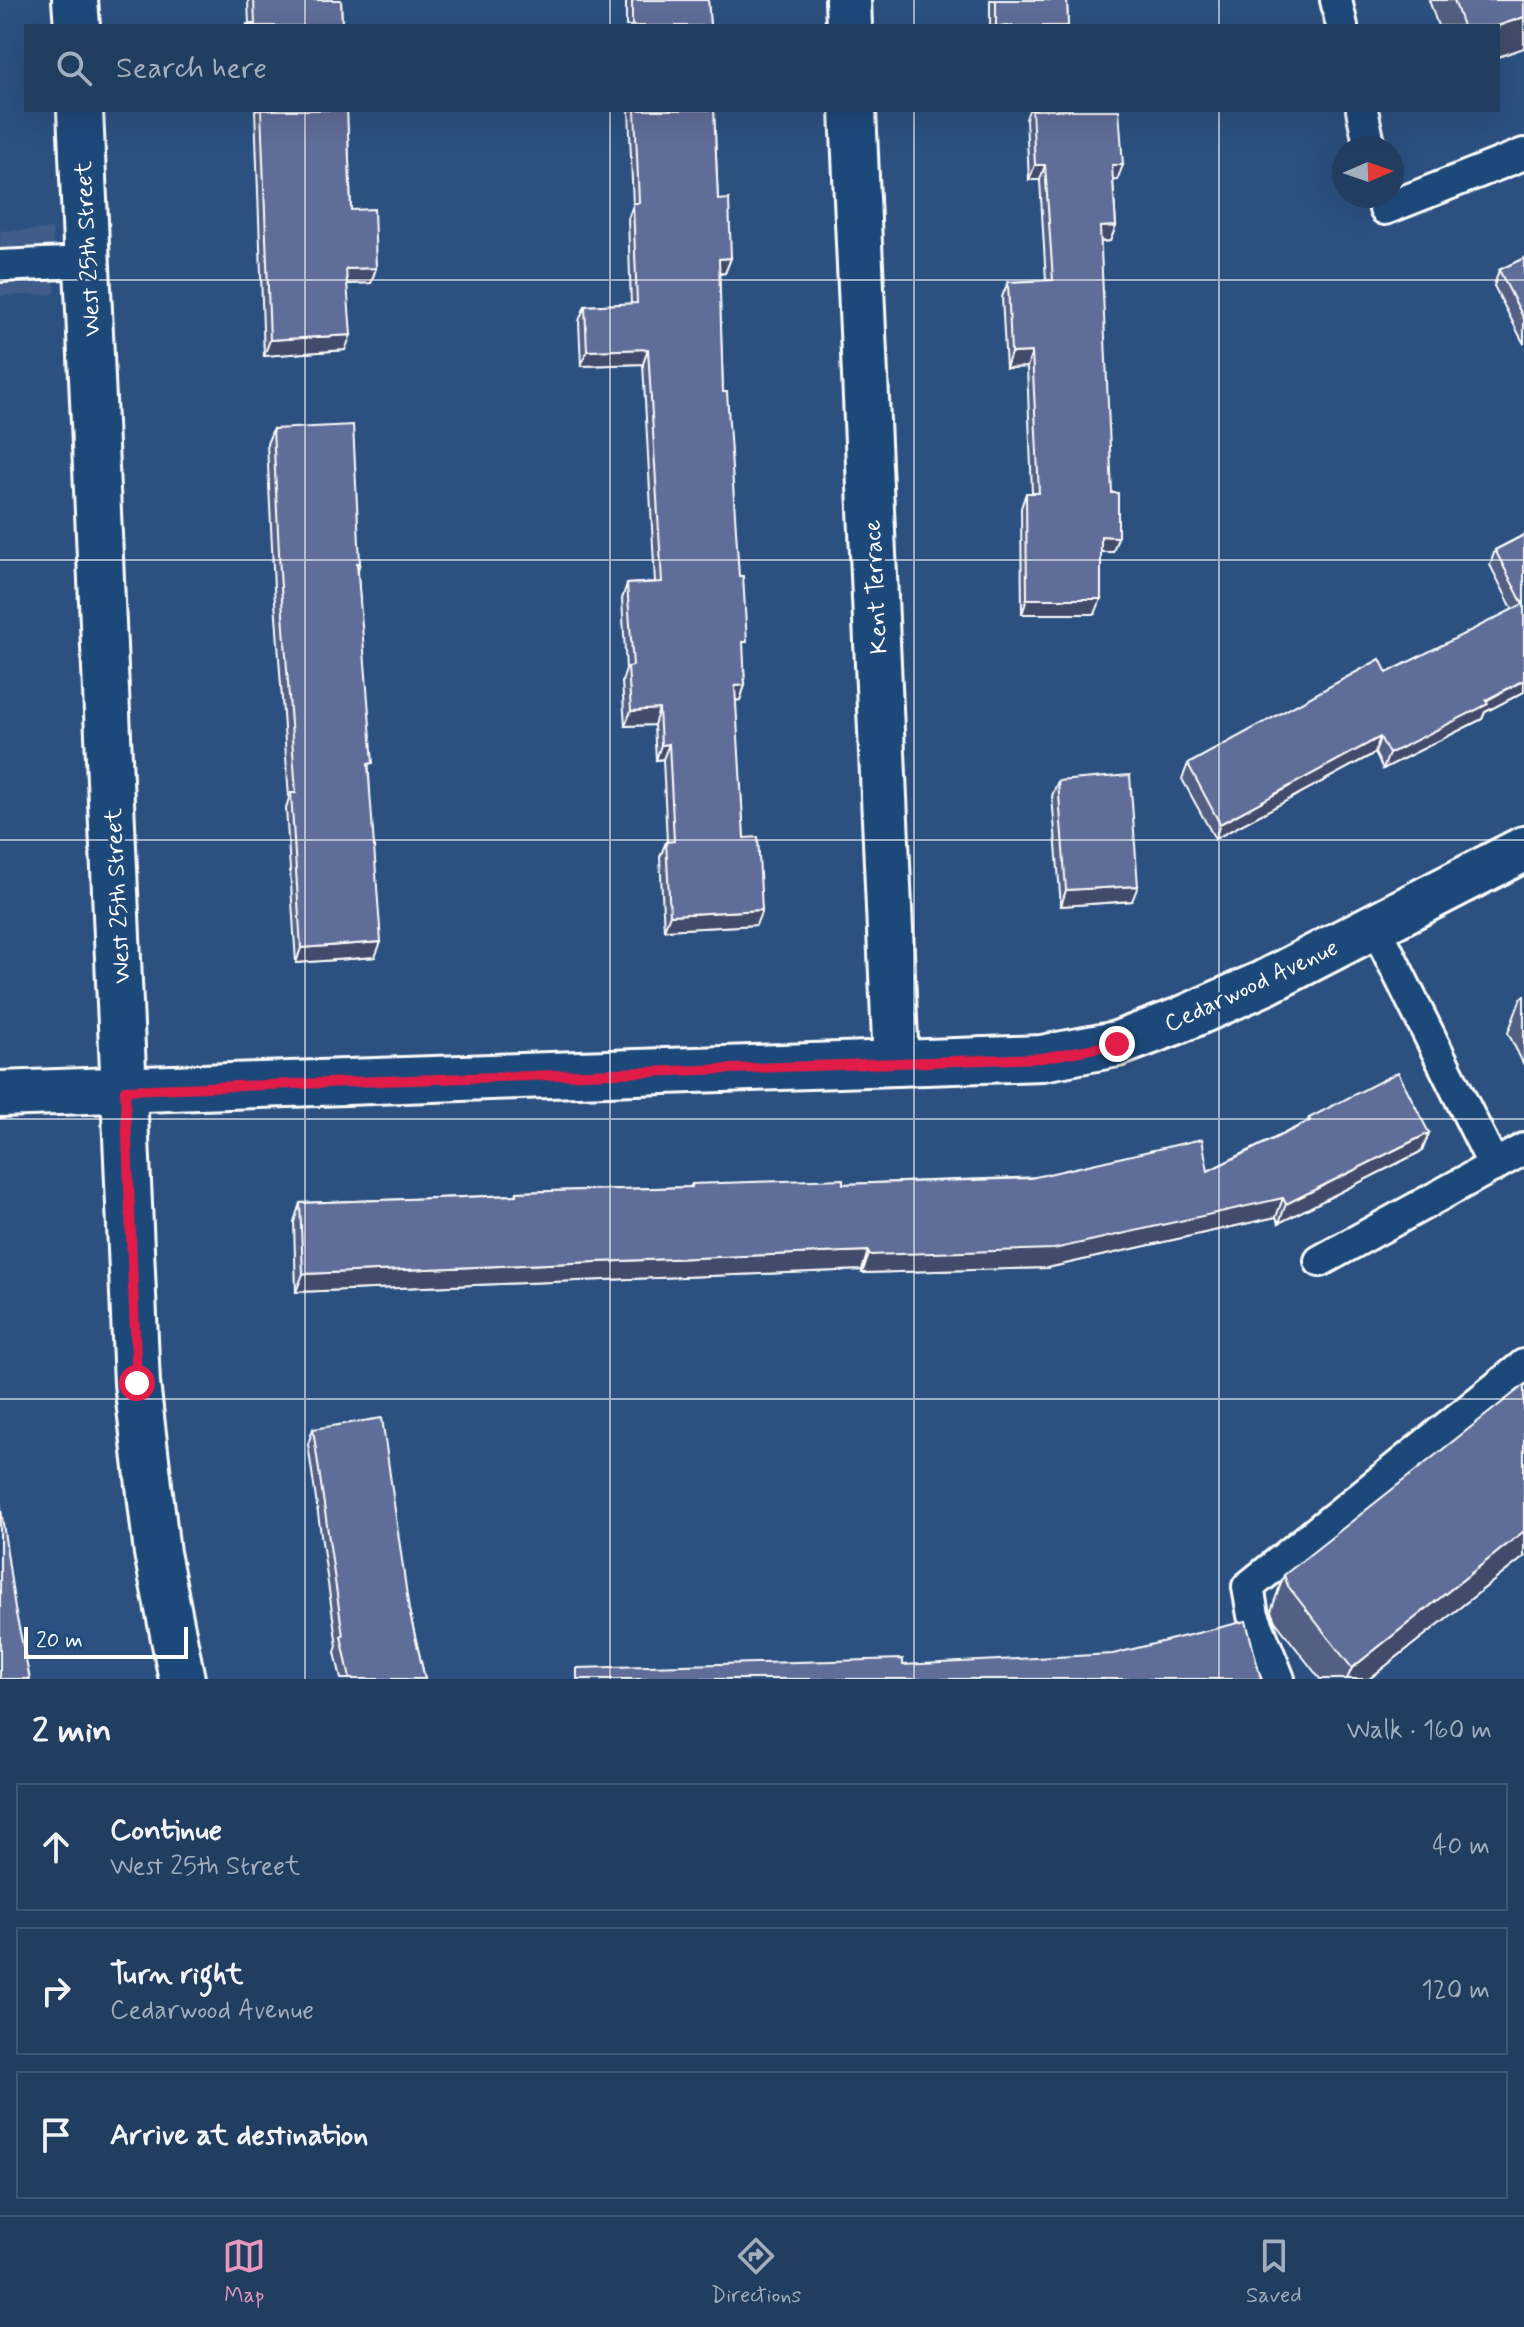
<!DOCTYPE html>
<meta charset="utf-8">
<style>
:root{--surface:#213d60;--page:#2d4869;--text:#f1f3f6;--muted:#a2aebd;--line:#3e5675;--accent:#e797bd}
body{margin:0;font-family:Mynerve,sans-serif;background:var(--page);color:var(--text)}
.compass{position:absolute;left:1332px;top:136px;width:72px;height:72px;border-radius:50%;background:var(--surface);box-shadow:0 8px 32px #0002;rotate:88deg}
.scale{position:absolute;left:24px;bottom:20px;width:164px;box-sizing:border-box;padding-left:8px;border:4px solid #fff;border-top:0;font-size:22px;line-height:28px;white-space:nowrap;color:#fff;-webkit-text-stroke:6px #1f4a7a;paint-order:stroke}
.stop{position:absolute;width:24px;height:24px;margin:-18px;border:6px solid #e11d48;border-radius:50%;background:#fff}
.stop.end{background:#e11d48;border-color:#fff;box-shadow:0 2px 8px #0008}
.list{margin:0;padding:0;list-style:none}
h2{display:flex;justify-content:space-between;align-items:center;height:104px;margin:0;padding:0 32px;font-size:34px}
h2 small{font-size:26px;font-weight:400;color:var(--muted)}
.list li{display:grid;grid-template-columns:52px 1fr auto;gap:24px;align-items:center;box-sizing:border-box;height:128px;margin:0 16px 16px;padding:0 16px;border:2px solid var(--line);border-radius:0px}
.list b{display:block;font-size:30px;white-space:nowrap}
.list p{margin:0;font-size:26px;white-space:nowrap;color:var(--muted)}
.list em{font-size:26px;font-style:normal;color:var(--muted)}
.icon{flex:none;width:44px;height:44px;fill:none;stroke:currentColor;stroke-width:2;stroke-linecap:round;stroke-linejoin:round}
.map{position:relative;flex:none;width:1524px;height:1679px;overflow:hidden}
.search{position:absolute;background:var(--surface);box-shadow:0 8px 32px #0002;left:24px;right:24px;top:24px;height:88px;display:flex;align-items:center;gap:20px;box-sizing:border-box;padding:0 28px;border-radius:0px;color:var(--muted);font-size:30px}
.sheet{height:536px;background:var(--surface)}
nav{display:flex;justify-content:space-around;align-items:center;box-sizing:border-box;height:112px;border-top:2px solid var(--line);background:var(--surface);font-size:22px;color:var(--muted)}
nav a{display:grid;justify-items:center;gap:4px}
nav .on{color:var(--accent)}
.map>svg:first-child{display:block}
.built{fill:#405c89}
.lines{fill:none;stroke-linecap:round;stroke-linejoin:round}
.lane-casing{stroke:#fff;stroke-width:36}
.street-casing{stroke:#fff;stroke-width:50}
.lane{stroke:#1f4a7a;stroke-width:30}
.street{stroke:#1f4a7a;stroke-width:44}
.wall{fill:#535e83;stroke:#fff;stroke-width:2}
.shaded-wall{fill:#434c6a;stroke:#fff;stroke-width:2}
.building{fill:#606d98;stroke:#fff;stroke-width:2}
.route{stroke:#e11d48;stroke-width:10}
.grid{fill:none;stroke:#fff;stroke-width:2;stroke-opacity:0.55}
.labels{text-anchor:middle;stroke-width:6;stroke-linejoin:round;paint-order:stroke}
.street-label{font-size:24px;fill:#fff;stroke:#1f4a7a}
</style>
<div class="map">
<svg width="1524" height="1679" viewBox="0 0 1524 1679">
<rect width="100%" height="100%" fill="#2c5180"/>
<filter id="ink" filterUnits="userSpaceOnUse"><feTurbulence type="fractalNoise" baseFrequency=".0125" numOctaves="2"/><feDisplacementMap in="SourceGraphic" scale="16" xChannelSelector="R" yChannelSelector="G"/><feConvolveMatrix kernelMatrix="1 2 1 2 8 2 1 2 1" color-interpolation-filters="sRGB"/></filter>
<g filter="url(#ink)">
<polygon class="built" points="52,229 55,294 0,296 0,231"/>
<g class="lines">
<g class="lane-casing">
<g id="lane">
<polyline points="1336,0 1342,26"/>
<polyline points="1362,110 1370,148"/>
<polyline points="1382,196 1385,209 1524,154"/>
<polyline points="0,266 87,262"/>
<polyline points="1375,926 1494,1166"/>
<polyline points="1320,1261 1524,1149"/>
<polyline points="1279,1679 1253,1615 1248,1587 1524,1365"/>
</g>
</g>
<g class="street-casing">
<g id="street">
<polyline points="75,0 77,26"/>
<polyline points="848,0 849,26"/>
<polyline points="80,110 137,1383 157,1553 182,1679"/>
<polyline points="853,110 896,1063"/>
<polyline points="0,1094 1042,1058 1117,1044 1178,1021 1264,983 1524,849"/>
</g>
</g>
<use href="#lane" class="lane"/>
<use href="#street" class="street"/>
</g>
<g class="wall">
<polygon points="248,0 341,0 342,26 246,26 247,24 249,24"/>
<polygon points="626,0 708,0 710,26 626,26"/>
<polygon points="990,0 1067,0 1068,26 990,26"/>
<polygon points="1429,0 1524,0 1498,26 1438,26"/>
<polygon points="255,110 347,110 351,210 376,268 371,283 347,284 345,350 264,356"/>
<polygon points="629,110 714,110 718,200 731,258 725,273 719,274 723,392 745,685 740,700 735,701 744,838 756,925 664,930 660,857 666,842 667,842 663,759 656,760 654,725 625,726 622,682 626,669 622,599 627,584 655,582 643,364 581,366 579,321 585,306 631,304 628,219 633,205"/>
<polygon points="1029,110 1119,110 1117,180 1113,180 1116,226 1110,241 1100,242 1113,552 1101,552 1095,614 1022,614 1021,508 1026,493 1032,493 1027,367 1006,368 1002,297 1008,282 1046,280 1040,180 1029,180 1026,119"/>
<polygon points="1524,258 1524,344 1494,286 1499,270"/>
<polygon points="273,429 360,563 358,570 369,774 375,957 296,963 286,808 289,798 274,588 267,444"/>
<polygon points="1524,535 1524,692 1485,712 1482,719 1383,769 1375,753 1215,839 1182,779 1188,764 1387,673 1513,610 1490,565 1495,550"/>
<polygon points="1058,781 1132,901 1061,906 1052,796"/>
<polygon points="1524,996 1524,1065 1508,1033 1521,998"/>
<polygon points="1309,1118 1429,1133 1422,1151 1279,1223 1276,1217 1047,1268 862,1273 862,1270 296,1292 294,1222 300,1203 516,1195 517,1192 690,1187 692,1184 843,1184 1208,1171 1307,1122"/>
<polygon points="313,1429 409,1610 425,1679 341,1679 335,1652 337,1646 308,1444"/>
<polygon points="1524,1557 1369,1679 1320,1679 1275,1621 1271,1611 1284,1575"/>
</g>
<g class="shaded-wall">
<polygon points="1524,17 1524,48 1498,57 1498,26"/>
<polygon points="1035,165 1045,165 1040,180 1029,180"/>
<polygon points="1112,165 1123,165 1117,180 1106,181"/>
<polygon points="1116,226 1110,241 1094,242 1100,227"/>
<polygon points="731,258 725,273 713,274 719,259"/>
<polygon points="376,268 371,283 341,284 346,269"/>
<polygon points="351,335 345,350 264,356 270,340"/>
<polygon points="648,349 643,364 581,366 587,351"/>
<polygon points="1032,352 1027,367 1006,368 1011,353"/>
<polygon points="1101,536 1118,537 1113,552 1096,552"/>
<polygon points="1027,599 1101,599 1095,614 1022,614"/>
<polygon points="1524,680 1524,692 1485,712 1482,719 1383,769 1389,754"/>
<polygon points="745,685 740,700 729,701 735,686"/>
<polygon points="659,709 654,725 625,726 631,711"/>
<polygon points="1380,737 1375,753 1215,839 1220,824"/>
<polygon points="669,744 663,759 656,760 661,745"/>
<polygon points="1138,886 1132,901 1061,906 1066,890"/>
<polygon points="762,910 756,925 664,930 670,915"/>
<polygon points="381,942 375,957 296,963 301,948"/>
<polygon points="1429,1133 1422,1151 1279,1223 1286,1204"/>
<polygon points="1283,1198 1276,1217 1047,1268 862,1273 869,1255"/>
<polygon points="868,1251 862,1270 296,1292 303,1274"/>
<polygon points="1524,1531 1524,1557 1369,1679 1347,1679 1352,1668"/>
</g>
<g class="building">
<polygon points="254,0 341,0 342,26 247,26 247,24 255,24"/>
<polygon points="632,0 708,0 710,26 632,26"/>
<polygon points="996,0 1067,0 1068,26 996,26"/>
<polygon points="1454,0 1524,0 1524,17 1497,26 1463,26"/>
<polygon points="261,110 347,110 351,210 374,209 376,268 346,269 351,335 270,340"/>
<polygon points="635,110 714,110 718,200 729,199 731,258 719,259 723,392 727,392 739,576 743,576 747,642 743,642 745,685 735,686 744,838 758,837 762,910 670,915 666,842 674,841 669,744 661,745 659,709 631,711 628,667 633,666 627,584 662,582 648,349 587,351 585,306 637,303 633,203 639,203"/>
<polygon points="1032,110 1119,110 1123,165 1112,165 1116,226 1100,227 1112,493 1118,493 1118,537 1101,536 1101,599 1027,599 1026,493 1039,493 1032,352 1011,353 1008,282 1053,280 1045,165 1035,165"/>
<polygon points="1524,258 1524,319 1499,270"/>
<polygon points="353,425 360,563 357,563 373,763 368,764 381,942 301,948 291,793 296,793 280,573 273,429"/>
<polygon points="1524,535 1524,680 1486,700 1488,704 1389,754 1380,737 1220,824 1188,764 1380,659 1387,673 1523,604 1495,550"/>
<polygon points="1130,775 1138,886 1066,890 1058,781"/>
<polygon points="1398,1072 1429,1133 1286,1204 1283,1198 1054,1249 869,1255 868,1251 303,1274 300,1203 517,1195 517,1192 692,1187 692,1184 843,1179 843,1184 1031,1178 1202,1139 1208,1171 1310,1121 1309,1118"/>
<polygon points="1524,1385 1524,1531 1352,1668 1288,1586 1284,1575"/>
<polygon points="382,1418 409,1610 425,1679 350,1679 341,1636 343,1636 313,1429"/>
<polygon points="0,1502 15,1609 30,1679 0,1679"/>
<polygon points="1246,1621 1261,1679 577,1679 577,1668 903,1659 903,1665 1113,1654"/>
</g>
</g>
<g class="lines" filter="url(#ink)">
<polyline class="route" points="137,1383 125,1090 1042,1058 1117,1044"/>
</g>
<path class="grid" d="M305,0V26M610,0V26M914,0V26M1219,0V26M305,110V1679M610,110V1679M914,110V1679M1219,110V1679M0,280H1524M0,560H1524M0,840H1524M0,1119H1524M0,1399H1524"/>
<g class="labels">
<g class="street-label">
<text transform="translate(87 249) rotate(-93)" y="8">West 25th Street</text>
<text transform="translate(875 587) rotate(-93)" y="8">Kent Terrace</text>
<text transform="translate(117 896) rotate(-93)" y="8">West 25th Street</text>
<text transform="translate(1251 985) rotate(-25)" y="8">Cedarwood Avenue</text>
</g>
</g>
</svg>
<svg class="compass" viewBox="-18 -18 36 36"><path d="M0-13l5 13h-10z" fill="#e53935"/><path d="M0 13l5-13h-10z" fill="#a2aebd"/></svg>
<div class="scale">20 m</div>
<div class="stop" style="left:137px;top:1383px"></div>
<div class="stop end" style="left:1117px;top:1044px"></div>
<div class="search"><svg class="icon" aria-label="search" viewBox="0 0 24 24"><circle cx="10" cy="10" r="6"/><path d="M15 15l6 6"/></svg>Search here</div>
</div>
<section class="sheet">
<h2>2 min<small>Walk · 160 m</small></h2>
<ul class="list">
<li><svg class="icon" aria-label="ahead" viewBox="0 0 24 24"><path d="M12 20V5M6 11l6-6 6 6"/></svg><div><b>Continue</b><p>West 25th Street</p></div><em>40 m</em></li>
<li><svg class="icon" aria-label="right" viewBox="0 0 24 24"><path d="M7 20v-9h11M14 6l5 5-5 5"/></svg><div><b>Turn right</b><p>Cedarwood Avenue</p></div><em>120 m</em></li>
<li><svg class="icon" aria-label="arrive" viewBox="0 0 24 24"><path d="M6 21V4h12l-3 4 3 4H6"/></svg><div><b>Arrive at destination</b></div></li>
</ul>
</section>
<nav>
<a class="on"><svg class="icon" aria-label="map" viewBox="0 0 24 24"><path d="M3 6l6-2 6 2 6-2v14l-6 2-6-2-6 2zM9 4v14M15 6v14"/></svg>Map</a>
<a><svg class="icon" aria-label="directions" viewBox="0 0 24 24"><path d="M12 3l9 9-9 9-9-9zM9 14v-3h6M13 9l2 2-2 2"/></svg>Directions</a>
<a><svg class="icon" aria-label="saved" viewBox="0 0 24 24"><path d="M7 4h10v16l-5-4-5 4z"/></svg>Saved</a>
</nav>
